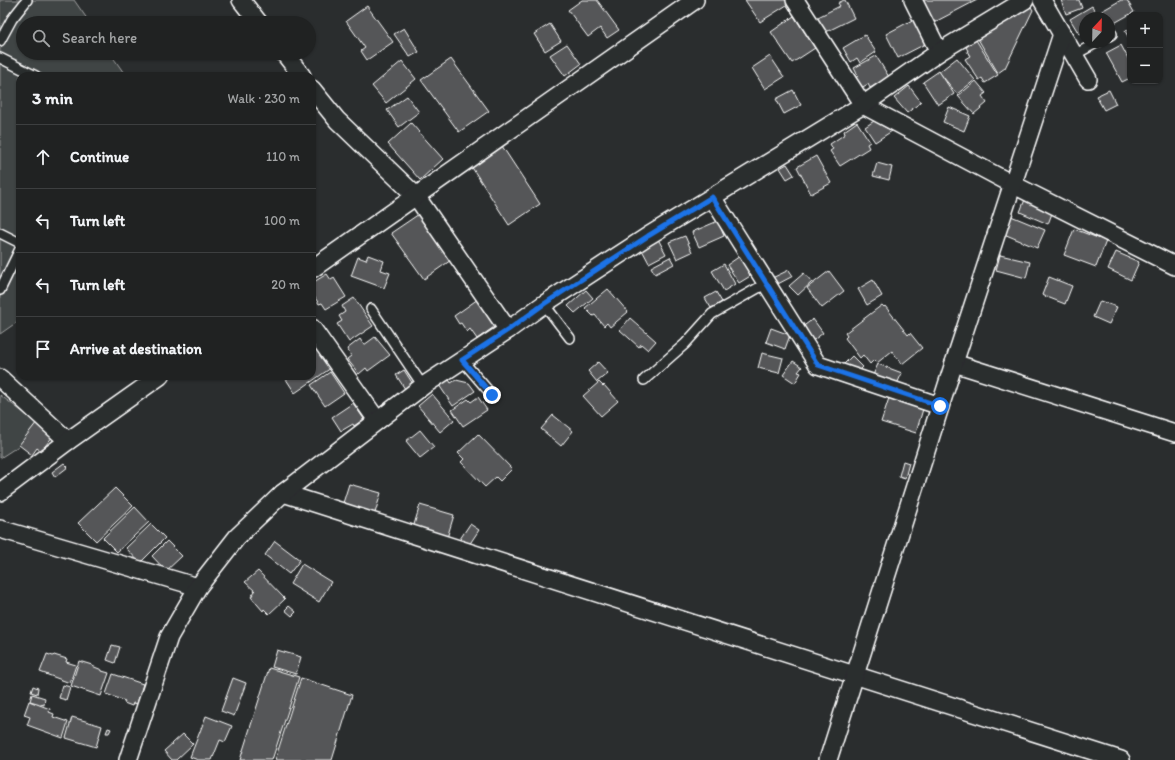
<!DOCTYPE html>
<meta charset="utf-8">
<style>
:root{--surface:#202222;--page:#282a2a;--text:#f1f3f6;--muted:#a2a4a5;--line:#3d3f40}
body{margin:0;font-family:Itim,sans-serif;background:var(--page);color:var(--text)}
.controls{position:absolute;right:12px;top:12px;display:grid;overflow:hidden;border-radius:8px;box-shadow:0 1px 3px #0004}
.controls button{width:36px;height:36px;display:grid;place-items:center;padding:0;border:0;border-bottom:1px solid var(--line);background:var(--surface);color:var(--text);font:20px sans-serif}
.compass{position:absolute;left:1079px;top:12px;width:36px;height:36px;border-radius:50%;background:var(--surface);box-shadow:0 1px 3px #0004;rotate:22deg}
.stop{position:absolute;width:12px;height:12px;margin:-9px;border:3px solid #1a73e8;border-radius:50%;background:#fff}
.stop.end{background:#1a73e8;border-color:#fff;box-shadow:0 1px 4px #0008}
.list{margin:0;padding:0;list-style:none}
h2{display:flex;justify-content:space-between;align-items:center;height:52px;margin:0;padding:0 16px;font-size:17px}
h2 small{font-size:13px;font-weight:400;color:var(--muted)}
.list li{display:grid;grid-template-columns:26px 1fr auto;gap:12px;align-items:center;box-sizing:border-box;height:64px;padding:0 16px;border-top:1px solid var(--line)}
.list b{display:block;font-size:15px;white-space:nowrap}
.list em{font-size:13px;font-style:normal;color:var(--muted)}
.icon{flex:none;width:22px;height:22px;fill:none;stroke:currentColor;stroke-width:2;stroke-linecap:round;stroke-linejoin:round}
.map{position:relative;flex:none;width:1175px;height:760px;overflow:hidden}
.search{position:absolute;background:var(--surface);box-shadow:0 1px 3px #0004;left:16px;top:16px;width:300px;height:44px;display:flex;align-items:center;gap:10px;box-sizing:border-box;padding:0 14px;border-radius:22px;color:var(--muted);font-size:15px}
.panel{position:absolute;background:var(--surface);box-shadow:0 1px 3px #0004;left:16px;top:72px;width:300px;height:308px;border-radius:12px}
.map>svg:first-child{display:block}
.green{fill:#414445;stroke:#a0a2a2}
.building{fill:#555758;stroke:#fff}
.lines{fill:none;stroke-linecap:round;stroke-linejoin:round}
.lane-casing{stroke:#fff;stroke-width:12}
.street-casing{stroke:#fff;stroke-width:20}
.lane{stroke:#2a2d2e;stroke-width:9}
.street{stroke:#2a2d2e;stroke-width:17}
.route{stroke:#1a73e8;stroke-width:5}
</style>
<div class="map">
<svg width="1175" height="760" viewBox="0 0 1175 760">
<rect width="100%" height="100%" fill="#2a2d2e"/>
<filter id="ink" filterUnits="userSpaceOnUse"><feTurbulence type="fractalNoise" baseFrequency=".025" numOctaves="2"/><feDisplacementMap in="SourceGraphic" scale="8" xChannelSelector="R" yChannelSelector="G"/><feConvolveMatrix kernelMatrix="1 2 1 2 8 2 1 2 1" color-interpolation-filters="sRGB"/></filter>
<g filter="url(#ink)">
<g class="green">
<polygon points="0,0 74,0 90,23 23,23 23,53 110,53 126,76 20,76 20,320 0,334"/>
<polygon points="0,395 45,429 0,458"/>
</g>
<g class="building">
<polygon points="582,0 597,0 619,30 607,38 600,28 588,37 568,10"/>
<polygon points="745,0 788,0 790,3 760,22"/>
<polygon points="844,0 845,0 854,18 824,33 816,18 840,6 838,3"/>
<polygon points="922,0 977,0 933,23"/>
<polygon points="1061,0 1079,0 1082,8 1066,14"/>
<polygon points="1121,0 1127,0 1134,12 1109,26 1109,18 1103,18 1100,12"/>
<polygon points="367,6 393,42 367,60 361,51 365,48 346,21"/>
<polygon points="1092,6 1099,18 1085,18 1085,30 1079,34 1070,19"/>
<polygon points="1031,7 1033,10 1005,68 998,73 978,39"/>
<polygon points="794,16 815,48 792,63 771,32"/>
<polygon points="918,17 931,41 898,58 886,34"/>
<polygon points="550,24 561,41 545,51 534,34"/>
<polygon points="404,28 419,52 410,57 394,34"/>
<polygon points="1130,29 1130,40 1125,31"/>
<polygon points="865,35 876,52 860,63 857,58 851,62 843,48"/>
<polygon points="976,40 998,75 985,83 982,78 979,80 965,59 970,56 967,51 968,51 966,47"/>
<polygon points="567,44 581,64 565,76 550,55"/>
<polygon points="1121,45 1130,62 1130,78 1122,82 1106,53"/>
<polygon points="770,56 784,77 765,89 752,68"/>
<polygon points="876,56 889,77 870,88 868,84 861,88 855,78 858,76 854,68"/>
<polygon points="957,58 975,80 957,94 939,72"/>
<polygon points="451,59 489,111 459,132 421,80"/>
<polygon points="402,61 416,79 386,103 372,86"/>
<polygon points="939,71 954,94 938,105 923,82"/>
<polygon points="976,81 986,93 982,96 987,103 974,114 958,96"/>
<polygon points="909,86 921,102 907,113 894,98"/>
<polygon points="793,90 801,105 784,114 776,99"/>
<polygon points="1109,90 1116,104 1104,110 1096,96"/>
<polygon points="407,96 419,112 399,127 387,110"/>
<polygon points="949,107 970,116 964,131 943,122"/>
<polygon points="874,121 892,131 875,142 865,127"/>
<polygon points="857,122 870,142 867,144 869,148 840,166 830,151 833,149 830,144 845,134 844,131"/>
<polygon points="411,123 443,159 420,180 388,144"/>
<polygon points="502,146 540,204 509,225 471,166"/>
<polygon points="816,156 831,183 811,194 797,167"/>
<polygon points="877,163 892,167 889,180 873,176"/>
<polygon points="787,164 794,175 787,179 780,168"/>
<polygon points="1026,197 1054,208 1048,224 1020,212"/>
<polygon points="422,212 454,258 424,279 391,233"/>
<polygon points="1011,216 1045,230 1037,248 1004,234"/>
<polygon points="718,221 724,236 699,247 692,232"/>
<polygon points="1074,229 1106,241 1096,267 1064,255"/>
<polygon points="685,236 692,252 677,259 669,242"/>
<polygon points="658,239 666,254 649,263 641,248"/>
<polygon points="1116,252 1139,262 1131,280 1108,269"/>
<polygon points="368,255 384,261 381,270 390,273 384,288 351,276 358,257 366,260"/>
<polygon points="1000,255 1030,262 1026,278 996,270"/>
<polygon points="740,256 752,275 739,283 727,265"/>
<polygon points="670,257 674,264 655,274 651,267"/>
<polygon points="724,264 735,284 724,291 712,271"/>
<polygon points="789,270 793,276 774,286 770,279"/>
<polygon points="829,271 844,291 822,308 807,288"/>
<polygon points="804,273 812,282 798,295 789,286"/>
<polygon points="327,274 331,280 334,278 346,297 326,309 322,303 319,304 312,293 312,283"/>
<polygon points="1049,277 1072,286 1065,304 1042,295"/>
<polygon points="873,280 882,296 867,305 858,289"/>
<polygon points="608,289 628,312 610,327 607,323 604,326 595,315 593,316 585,308"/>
<polygon points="586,290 593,298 575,313 568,306"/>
<polygon points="716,292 722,302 711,308 705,298"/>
<polygon points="354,298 373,326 349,342 337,324 342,321 339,316 345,312 342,306"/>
<polygon points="478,299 497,325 477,339 470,329 467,332 461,323 459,324 454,316"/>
<polygon points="1100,301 1117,307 1109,324 1093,317"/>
<polygon points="882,305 884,307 885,306 908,335 910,333 922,348 902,364 892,351 877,363 874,360 870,364 863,355 860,358 845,338 847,336 845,333"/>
<polygon points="630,318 656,341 648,350 641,344 639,347 620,330"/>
<polygon points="813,319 823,333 811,342 801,328"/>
<polygon points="771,328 790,335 785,349 766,342"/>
<polygon points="375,337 390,355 368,371 366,368 359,374 347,359 351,356 347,349 360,339 364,345"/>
<polygon points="318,349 331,368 295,393 284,376 312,376 312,353"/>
<polygon points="762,353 783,358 779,373 758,368"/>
<polygon points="852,356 863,367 855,375 844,364"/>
<polygon points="793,361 802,367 798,372 801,373 795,383 783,375"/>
<polygon points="598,362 608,373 597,382 588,371"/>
<polygon points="878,364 902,373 897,384 873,375"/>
<polygon points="404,370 413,384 405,389 396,375"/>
<polygon points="330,372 344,393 325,406 311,385"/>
<polygon points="448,378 451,383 456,380 469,383 475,391 453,406 439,385"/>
<polygon points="599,382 603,386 604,385 618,401 601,416 583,396"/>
<polygon points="432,394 454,420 440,432 418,406"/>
<polygon points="478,397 487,410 463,426 452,410 468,399 471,402"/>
<polygon points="889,398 923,409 916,433 881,422"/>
<polygon points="353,403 364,419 354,426 353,424 341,431 332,417"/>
<polygon points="553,415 573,431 561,446 541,429"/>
<polygon points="37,422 54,435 41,451 37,448 32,455 19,445"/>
<polygon points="420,430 434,447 420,458 406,441"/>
<polygon points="478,434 512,469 500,481 496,477 485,487 461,462 464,459 458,453"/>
<polygon points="903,461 909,463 905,478 899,476"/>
<polygon points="64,463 68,467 55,477 52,472"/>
<polygon points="349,484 381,493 375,513 343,503"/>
<polygon points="115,488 133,506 96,541 78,523"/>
<polygon points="420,505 454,515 447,538 413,528"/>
<polygon points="135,507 149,522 117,552 103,538"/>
<polygon points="151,524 165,538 140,563 126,548"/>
<polygon points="470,524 479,530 467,548 458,542"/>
<polygon points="167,541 182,556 166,571 152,556"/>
<polygon points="275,541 300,560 289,574 265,555"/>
<polygon points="302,564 331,582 319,602 290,584"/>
<polygon points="258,571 285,599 269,614 264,609 263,611 251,597 255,591 245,582"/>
<polygon points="289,606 296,612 292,616 285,610"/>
<polygon points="112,645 120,647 115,663 107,660"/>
<polygon points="277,650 301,657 296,674 272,667"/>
<polygon points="47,654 53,656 54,655 67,659 66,662 76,665 70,683 40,672"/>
<polygon points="79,661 92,665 92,666 102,670 102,671 109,673 101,696 71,686"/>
<polygon points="269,668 299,677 272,760 240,760"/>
<polygon points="113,674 143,684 137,704 133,703 132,706 124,703 125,701 106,694"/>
<polygon points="233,678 246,683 234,716 221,711"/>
<polygon points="301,678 352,695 332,760 275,760"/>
<polygon points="63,685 70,687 66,700 59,698"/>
<polygon points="33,686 38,688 37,694 31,692"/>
<polygon points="32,694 45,698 44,705 30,701"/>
<polygon points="29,701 50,709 49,712 54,714 53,717 68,722 63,738 27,725 30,717 24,715"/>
<polygon points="206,716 232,726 225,742 220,740 212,760 198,760 190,757"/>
<polygon points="72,717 102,726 96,747 66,738"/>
<polygon points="108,728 111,729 109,733 106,733"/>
<polygon points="183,734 193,744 176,760 172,760 164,751"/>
</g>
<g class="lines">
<g class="lane-casing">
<g id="lane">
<polyline points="1109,36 1112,34"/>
<polyline points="0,41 12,19 27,0"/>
<polyline points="1074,55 1098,42"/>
<polyline points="0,58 36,76"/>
<polyline points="0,233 20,243"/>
<polyline points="0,290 20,249"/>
<polyline points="544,304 570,338"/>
<polyline points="371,309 423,386"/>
<polyline points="462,360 492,395"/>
<polyline points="644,380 685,344 712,314 767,283"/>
</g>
</g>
<g class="street-casing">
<g id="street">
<polyline points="241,0 259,23"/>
<polyline points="795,0 863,105 1012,184 1175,266"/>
<polyline points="913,0 939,52"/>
<polyline points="1042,0 1088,79"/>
<polyline points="284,53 302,76"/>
<polyline points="312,89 337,120 416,196 508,330"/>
<polyline points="712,197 818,365 940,406"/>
<polyline points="312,269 695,0"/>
<polyline points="312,328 377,420"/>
<polyline points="954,363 1175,433"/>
<polyline points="0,378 68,441"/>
<polyline points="0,492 68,441 160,376"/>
<polyline points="283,493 1121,760"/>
<polyline points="0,529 198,587"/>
<polyline points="128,760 169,637 198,587 237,537 283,493 423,386 508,330 544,304 648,236 863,105 939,52 1025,0"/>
<polyline points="828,760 954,363 1062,34"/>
</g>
</g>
<use href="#lane" class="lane"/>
<use href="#street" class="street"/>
</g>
</g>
<g class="lines" filter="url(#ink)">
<polyline class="route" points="492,395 462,360 508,330 544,304 648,236 712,197 818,365 940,406"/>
</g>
</svg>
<div class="controls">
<button>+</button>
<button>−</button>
</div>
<svg class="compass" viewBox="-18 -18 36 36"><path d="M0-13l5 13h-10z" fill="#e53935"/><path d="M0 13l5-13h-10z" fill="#a2a4a5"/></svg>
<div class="stop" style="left:940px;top:406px"></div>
<div class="stop end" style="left:492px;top:395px"></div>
<div class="search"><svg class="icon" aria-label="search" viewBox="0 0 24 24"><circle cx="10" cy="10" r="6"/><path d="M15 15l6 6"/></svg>Search here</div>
<section class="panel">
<h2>3 min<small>Walk · 230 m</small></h2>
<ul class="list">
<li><svg class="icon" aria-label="ahead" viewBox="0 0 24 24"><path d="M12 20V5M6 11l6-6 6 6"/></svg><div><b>Continue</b></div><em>110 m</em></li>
<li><svg class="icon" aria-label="left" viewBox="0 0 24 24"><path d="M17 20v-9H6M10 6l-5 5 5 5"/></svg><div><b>Turn left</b></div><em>100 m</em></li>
<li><svg class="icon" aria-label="left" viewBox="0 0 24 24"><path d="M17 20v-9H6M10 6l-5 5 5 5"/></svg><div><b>Turn left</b></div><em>20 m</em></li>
<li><svg class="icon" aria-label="arrive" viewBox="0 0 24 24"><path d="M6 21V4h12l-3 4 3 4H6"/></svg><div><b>Arrive at destination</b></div></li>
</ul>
</section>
</div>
